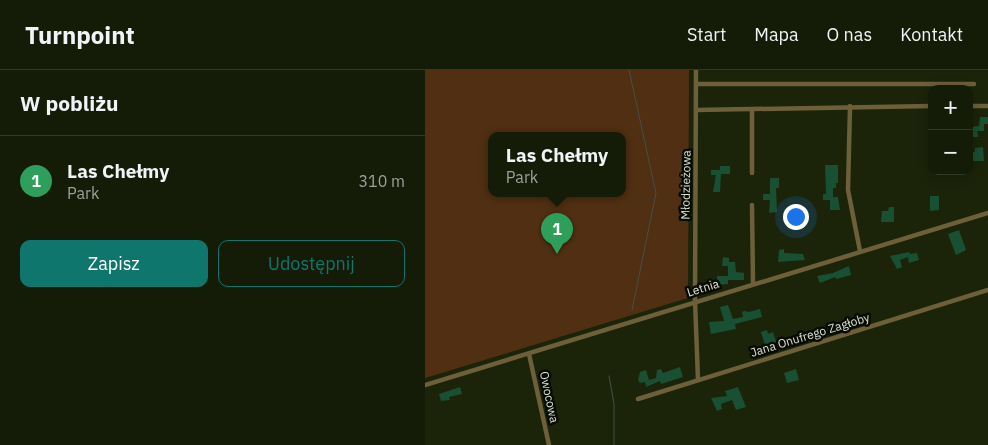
<!DOCTYPE html>
<html lang="pl">
<meta charset="utf-8">
<style>
:root{--surface:#141b07;--page:#1d2411;--text:#f1f3f6;--muted:#9da19b;--line:#333928;--accent:#0f766e}
body{margin:0;font-family:"IBM Plex Sans",sans-serif;background:var(--page);color:var(--text)}
.controls{position:absolute;right:15px;top:15px;display:grid;overflow:hidden;border-radius:10px;box-shadow:0 2px 12px #0003}
.controls button{width:45px;height:45px;display:grid;place-items:center;padding:0;border:0;border-bottom:1px solid var(--line);background:var(--surface);color:var(--text);font:25px sans-serif}
.you{position:absolute;left:370px;top:146px;width:18px;height:18px;margin:-12px;border:4px solid #fff;border-radius:50%;background:#1a73e8;box-shadow:0 0 0 8px #1a73e833}
.badge{display:grid;place-items:center;width:32px;height:32px;border-radius:50%;background:var(--accent);color:#fff;font-size:16px;font-weight:700}
.pin{position:absolute;translate:-50% -41px;filter:drop-shadow(0 1px 2px #0008)}
.pin::after{content:'';position:absolute;top:26px;width:18px;height:15px;background:inherit;clip-path:polygon(0 0,100% 0,50% 100%)}
.popup{position:absolute;left:63px;top:62px;width:138px;height:65px;box-sizing:border-box;display:grid;place-content:center;border-radius:10px;background:var(--surface);filter:drop-shadow(0 1px 4px #0005);font-size:16px;white-space:nowrap;color:var(--muted)}
.popup b{font-size:19px;color:var(--text)}
.popup::after{content:'';position:absolute;left:50%;top:100%;margin-left:-10px;border:10px solid transparent;border-top-color:var(--surface)}
.list{margin:0;padding:0;list-style:none}
h2{display:flex;justify-content:space-between;align-items:center;height:65px;margin:0;padding:0 20px;font-size:21px}
h2 small{font-size:16px;font-weight:400;color:var(--muted)}
.list li{display:grid;grid-template-columns:32px 1fr auto;gap:15px;align-items:center;box-sizing:border-box;height:90px;padding:0 20px;border-top:1px solid var(--line)}
.list b{display:block;font-size:19px;white-space:nowrap}
.list p{margin:0;font-size:16px;white-space:nowrap;color:var(--muted)}
.list em{font-size:16px;font-style:normal;color:var(--muted)}
.actions{display:flex;gap:10px;padding:15px 20px}
.actions a{flex:1;padding:11px 0;border:1px solid var(--accent);border-radius:10px;text-align:center;font-size:18px;color:var(--accent)}
.actions .main{background:var(--accent);color:#fff}
.map{position:relative;flex:none;width:563px;height:375px;overflow:hidden}
header{display:flex;align-items:center;gap:30px;box-sizing:border-box;height:70px;padding:0 25px;background:var(--surface);border-bottom:1px solid var(--line)}
header strong{font-size:24px}
nav{display:flex;gap:28px;margin-inline-start:auto;font-size:18px}
main{display:flex}
aside{flex:1;background:var(--surface)}
.map>svg:first-child{display:block}
.park{fill:#512f12;fill-rule:evenodd}
.lines{fill:none;stroke-linecap:round;stroke-linejoin:round}
.stream{stroke:#43514b;stroke-width:1}
.building{fill:#194f32}
.street{stroke:#6c5f3a;stroke-width:4.5}
.labels{text-anchor:middle;stroke-width:5;stroke-linejoin:round;paint-order:stroke}
.street-label{font-size:12px;fill:#dae1d0;stroke:#080b03}
</style>
<header>
<strong>Turnpoint</strong>
<nav><a>Start</a><a>Mapa</a><a>O nas</a><a>Kontakt</a></nav>
</header>
<main>
<aside>
<h2>W pobliżu<small></small></h2>
<ul class="list">
<li><span class="badge" style="background:#2e9e5b">1</span><div><b>Las Chełmy</b><p>Park</p></div><em>310 m</em></li>
</ul>
<div class="actions"><a class="main">Zapisz</a><a>Udostępnij</a></div>
</aside>
<div class="map">
<svg width="563" height="375" viewBox="0 0 563 375">
<rect width="100%" height="100%" fill="#1b2409"/>
<path class="park" d="M0,0H264L263,228L0,308ZM67,65H197V123H67Z"/>
<g class="lines">
<g class="stream">
<polyline points="204,0 231,123 207,240"/>
<polyline points="184,306 189,334 189,375"/>
</g>
</g>
<g class="building">
<polygon points="555,47 563,47 563,54 559,54 559,61 552,61 553,67 544,67 544,57 554,56"/>
<polygon points="558,77 559,91 544,91 544,82 550,82 550,78"/>
<polygon points="400,95 413,95 413,113 411,113 411,118 408,118 408,127 413,127 415,140 405,140 405,130 398,130 398,124 401,124"/>
<polygon points="295,96 305,96 305,104 296,104 295,122 288,122 291,105 286,105 286,100 295,100"/>
<polygon points="345,108 354,108 354,118 351,118 352,142 344,143 345,130 338,130 338,124 345,124"/>
<polygon points="505,126 514,126 514,140 505,141"/>
<polygon points="464,137 469,137 469,152 456,152 457,141 463,141"/>
<polygon points="534,160 541,180 531,185 523,164"/>
<polygon points="359,179 359,183 378,184 380,190 353,192 354,180"/>
<polygon points="484,182 485,184 492,183 494,190 484,193 483,187 475,190 477,197 472,199 465,186"/>
<polygon points="298,187 304,188 304,192 310,192 311,202 319,203 319,210 303,210 303,214 292,215 292,206 303,206 303,196 297,196"/>
<polygon points="424,196 426,205 411,209 410,207 395,213 392,206 408,203"/>
<polygon points="303,235 308,249 318,247 317,242 319,241 324,242 335,239 337,247 310,254 311,259 286,264 284,252 299,251 295,237"/>
<polygon points="342,260 343,264 348,262 352,275 346,277 345,273 340,275 336,262"/>
<polygon points="255,297 258,307 236,314 235,311 221,317 220,312 215,313 213,310 215,302 221,300 224,310 231,308 232,300 236,299 238,303"/>
<polygon points="371,299 374,310 362,313 359,303"/>
<polygon points="35,317 37,324 24,327 25,330 16,331 14,324"/>
<polygon points="313,317 321,337 311,340 307,330 296,334 297,339 292,341 286,328 302,326 300,321"/>
</g>
<g class="lines">
<g class="street">
<polyline points="271,0 270,231 273,310"/>
<polyline points="271,14 549,14"/>
<polyline points="425,36 423,120 435,181"/>
<polyline points="544,36 563,36"/>
<polyline points="271,40 507,36"/>
<polyline points="327,40 327,103"/>
<polyline points="327,135 328,214"/>
<polyline points="104,284 124,375"/>
<polyline points="0,315 563,143"/>
<polyline points="213,329 563,220"/>
</g>
</g>
<g class="labels">
<g class="street-label">
<text transform="translate(261 115) rotate(-89)" y="4">Młodzieżowa</text>
<text transform="translate(278 218) rotate(-17)" y="4">Letnia</text>
<text transform="translate(385 265) rotate(-17)" y="4">Jana Onufrego Zagłoby</text>
<text transform="translate(124 327) rotate(78)" y="4">Owocowa</text>
</g>
</g>
</svg>
<div class="controls">
<button>+</button>
<button>−</button>
</div>
<div class="you"></div>
<div class="pin badge" style="left:132px;top:184px;background:#2e9e5b">1</div>
<div class="popup"><b>Las Chełmy</b>Park</div>
</div>
</main>
